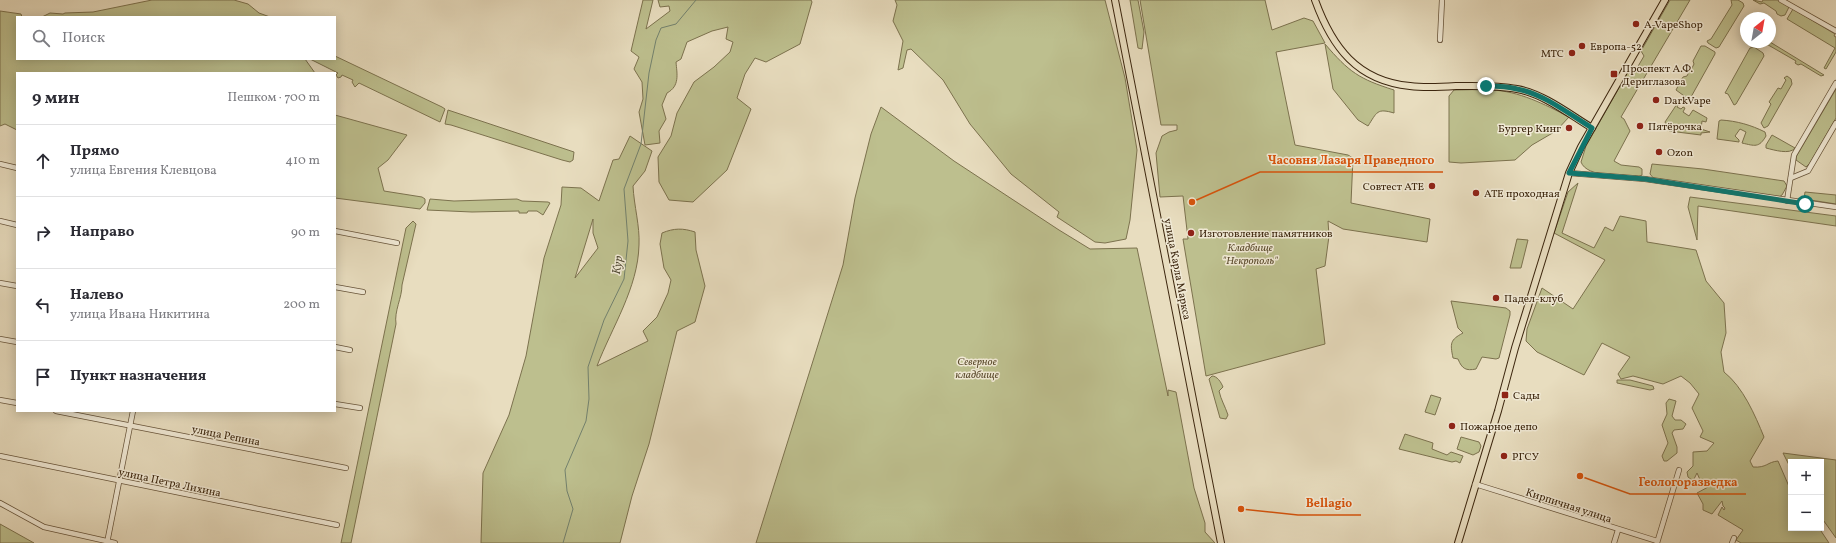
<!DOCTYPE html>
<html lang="ru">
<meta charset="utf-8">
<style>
:root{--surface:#fff;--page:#f2f2f3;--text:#2b2b33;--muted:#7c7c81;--line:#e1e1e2}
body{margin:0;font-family:Vollkorn,serif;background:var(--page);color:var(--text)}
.controls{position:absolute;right:12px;bottom:12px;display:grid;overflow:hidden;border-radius:0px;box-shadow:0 2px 10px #0003}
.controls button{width:36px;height:36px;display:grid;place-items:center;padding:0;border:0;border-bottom:1px solid var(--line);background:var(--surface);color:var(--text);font:20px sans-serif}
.compass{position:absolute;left:1740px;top:12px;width:36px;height:36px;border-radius:50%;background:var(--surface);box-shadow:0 2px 10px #0003;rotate:31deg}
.stop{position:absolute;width:12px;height:12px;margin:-9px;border:3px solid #0f766e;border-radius:50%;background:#fff}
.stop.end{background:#0f766e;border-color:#fff;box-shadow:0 1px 4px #0008}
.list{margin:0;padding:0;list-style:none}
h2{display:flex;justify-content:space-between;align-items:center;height:52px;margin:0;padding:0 16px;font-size:17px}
h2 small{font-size:13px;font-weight:400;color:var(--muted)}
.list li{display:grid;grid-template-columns:26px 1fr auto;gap:12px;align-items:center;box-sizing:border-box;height:72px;padding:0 16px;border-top:1px solid var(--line)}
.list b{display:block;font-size:15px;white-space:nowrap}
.list p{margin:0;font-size:13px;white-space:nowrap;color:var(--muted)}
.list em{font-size:13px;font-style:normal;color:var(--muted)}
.icon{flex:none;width:22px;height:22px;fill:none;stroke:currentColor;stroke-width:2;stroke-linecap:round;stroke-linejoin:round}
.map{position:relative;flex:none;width:1836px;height:543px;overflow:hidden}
.search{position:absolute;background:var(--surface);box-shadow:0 2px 10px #0003;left:16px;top:16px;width:320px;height:44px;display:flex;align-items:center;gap:10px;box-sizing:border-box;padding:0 14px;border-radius:0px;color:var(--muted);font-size:15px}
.panel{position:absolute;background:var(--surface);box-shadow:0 2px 10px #0003;left:16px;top:72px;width:320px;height:340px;border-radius:0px}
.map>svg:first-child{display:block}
.green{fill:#bdbf8e;stroke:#7c724e;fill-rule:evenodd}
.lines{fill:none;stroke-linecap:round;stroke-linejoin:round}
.stream{stroke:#73816d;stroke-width:1}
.minor-casing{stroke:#67543a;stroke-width:6}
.major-casing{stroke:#3c260e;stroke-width:8}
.minor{stroke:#f0e9d5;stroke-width:4.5}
.major{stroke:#e8ddbf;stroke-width:6}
.route{stroke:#0f766e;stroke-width:5}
.poi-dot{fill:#8f2418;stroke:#f0e9d5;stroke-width:1.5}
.labels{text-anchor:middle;stroke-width:3;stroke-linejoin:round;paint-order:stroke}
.poi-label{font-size:11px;fill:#3c260e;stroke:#f0e9d5;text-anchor:start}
.park-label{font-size:11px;font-style:italic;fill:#5c4c2e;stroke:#f0e9d5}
.street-label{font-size:11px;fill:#3c260e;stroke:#f0e9d5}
.water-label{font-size:12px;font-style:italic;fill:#534c36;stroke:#f0e9d5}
.leader{fill:none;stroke:#d7540c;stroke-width:1.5}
.callout-dot{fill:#d7540c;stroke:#f0e9d5;stroke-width:1.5}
.callout-label{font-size:12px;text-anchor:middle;font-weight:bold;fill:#d7540c;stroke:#f0e9d5;stroke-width:3;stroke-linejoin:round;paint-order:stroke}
</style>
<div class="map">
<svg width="1836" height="543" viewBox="0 0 1836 543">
<rect width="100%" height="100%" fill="#e8ddbf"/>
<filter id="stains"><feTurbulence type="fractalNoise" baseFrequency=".005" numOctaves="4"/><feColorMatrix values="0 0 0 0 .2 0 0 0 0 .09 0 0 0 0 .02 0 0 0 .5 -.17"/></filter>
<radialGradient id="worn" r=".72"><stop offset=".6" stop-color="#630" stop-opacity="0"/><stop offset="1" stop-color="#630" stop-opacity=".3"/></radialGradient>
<g class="green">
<polygon points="152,0 234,0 248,4 259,13 270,17 42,17 50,13 63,14 65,13 93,12"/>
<path d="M643,0H653L646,29L670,11L669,6L660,7L658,0H811L812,2L800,44L766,62L755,58L745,74L737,98L751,109L727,170L693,202L669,200L659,182L658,157L671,136L677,113L694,82L714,67L730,52L733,42L726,39L728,27L712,31L687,42L681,59L676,62C677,74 680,86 667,93L662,105L666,119L659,131L660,143L645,145L639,112L643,99L642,82L634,69L639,57L631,51Z"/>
<polygon points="895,0 1105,0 1125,78 1137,150 1130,220 1126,239 1105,243 1095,242 1057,217 1059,212 1011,174 970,124 943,80 911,49 907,50 903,68 898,70 903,41 893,21 897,5"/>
<polygon points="1130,0 1138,0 1144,32 1142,49 1138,48"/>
<polygon points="1140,0 1265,0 1272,30 1304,18 1313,21 1325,43 1276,52 1295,145 1348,155 1353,158 1351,203 1430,219 1427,242 1343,229 1328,221 1329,236 1325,266 1316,269 1325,344 1206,376 1183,239 1188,239 1183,196 1160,197 1156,153 1162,136 1169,132 1177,130 1177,125 1161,125"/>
<path d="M1670,0H1690L1621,117L1624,119L1630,131L1614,161L1621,165L1639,167L1642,169V175L1638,177C1623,175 1587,178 1581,162L1586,146L1628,72L1633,75L1644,56L1641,51Z"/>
<polygon points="1731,0 1738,0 1743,3 1744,6 1719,47 1716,48 1708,43 1707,41 1711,39 1732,5"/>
<polygon points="1753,0 1762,2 1763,0 1778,0 1789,7 1785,15 1781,16 1777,14 1776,11 1764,3 1760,4"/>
<polygon points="1793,9 1835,34 1834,36 1836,37 1836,52 1826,69 1824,68 1835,48 1787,19"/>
<polygon points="0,11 21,14 22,17 17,17 17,59 305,59 315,73 17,73 17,130 5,124 0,126"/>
<polygon points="1763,42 1770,42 1824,75 1821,76 1801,64 1798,65 1795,63 1796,61"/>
<path d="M1325,44C1349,72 1359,79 1394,90V113C1377,108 1377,112 1368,126L1358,120L1333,89Z"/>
<polygon points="1701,46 1705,46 1715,52 1715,54 1691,97 1687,98 1676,90 1683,77 1687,76 1689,72 1688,70 1692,68 1694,64 1693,61"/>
<polygon points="1754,47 1763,53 1764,56 1736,104 1734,105 1728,94 1725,93 1750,48"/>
<polygon points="335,56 442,107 445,109 440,122 359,83 355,87 352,82 353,80 342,75 341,77 338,78 336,75 338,73 310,59 335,59"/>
<polygon points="1787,76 1791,79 1792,84 1768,126 1764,128 1761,123 1771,104 1769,102 1778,88 1781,89 1786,80 1784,78"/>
<polygon points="1836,89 1836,118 1810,163 1806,167 1796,160 1796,157"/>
<path d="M1454,90C1466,90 1479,89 1491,90C1519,91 1544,104 1569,117L1556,131L1532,145L1515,160L1461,163L1449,162V96Z"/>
<polygon points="1677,104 1678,105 1677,107 1681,109 1683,107 1685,108 1683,112 1689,116 1693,110 1707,118 1706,122 1702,121 1701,129 1710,132 1701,133 1701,135 1669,131 1665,122"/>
<polygon points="881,107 954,161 1059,230 1090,249 1137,248 1168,396 1168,390 1176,392 1194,488 1205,523 1205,532 1215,543 756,543 843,265 855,198 871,134"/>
<polygon points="448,110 574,152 573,160 570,162 562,160 451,125 445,124"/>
<polygon points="335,115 407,135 388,160 378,168 384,191 422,197 425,199 425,203 420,209 335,198"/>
<path d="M1721,120C1737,121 1751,125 1765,132L1766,136C1759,148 1755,146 1742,143L1746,132L1740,129L1735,136L1739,140V142L1717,139L1719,121Z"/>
<path d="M1772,135L1795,148C1790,155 1774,150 1766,148V145Z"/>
<path d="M630,136L652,151L645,171L633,186C634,206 640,226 639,245C638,288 612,327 597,366L648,341L643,331L657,317L668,293L671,280L664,268L660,244L662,233C674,228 683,228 695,232L696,250L705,286L695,322L677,331L649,444L632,496L620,543H481L483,473L509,415L526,356L544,258L561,205L562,187L581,188L599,201L613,160L619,159ZM593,219V233L598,248L575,278Z"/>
<polygon points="1652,164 1703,169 1784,181 1787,186 1782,195 1779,197 1655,180 1650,174"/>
<path d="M1578,183L1562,233L1594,248L1605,227L1613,231L1620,216L1646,221L1647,242L1696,250L1706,281L1724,303L1726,333L1721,352L1724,372C1743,387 1755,415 1764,437L1750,461L1753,467C1767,468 1767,462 1778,461L1791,491V528H1819L1829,543H1741L1736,540L1743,530L1718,515L1722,507L1724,510L1725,508L1723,506L1722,501L1712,514L1703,510V504L1697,493L1710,486L1708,480L1701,482L1697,473L1693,481L1688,477L1687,472L1693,466V452L1707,451L1714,443L1700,437L1703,431L1692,408L1699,394L1690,383L1681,376L1663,384L1633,376L1621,379L1618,374L1630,357L1602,343L1584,375L1537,352L1526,341L1527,329L1542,288L1573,309L1605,260L1554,233L1568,192Z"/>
<polygon points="1805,192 1836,195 1836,204 1804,199"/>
<polygon points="1690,197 1836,216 1836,226 1698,206 1697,240 1688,207"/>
<polygon points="430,199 454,201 517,199 522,201 548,202 550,203 543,215 537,211 528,211 527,213 519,213 519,211 472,212 427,210"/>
<path d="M413,221L416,224L402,285C402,298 394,311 396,324L351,543H341L406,228Z"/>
<polygon points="1517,239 1528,240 1521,268 1510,268"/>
<path d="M1451,301L1506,308L1510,311V315L1499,358L1496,359L1482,357L1476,369C1466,371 1462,369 1458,359L1453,358C1450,343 1450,340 1463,333L1458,328Z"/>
<path d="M1212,376C1217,376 1221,382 1223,387L1219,391C1221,400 1225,406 1228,415L1226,419L1220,418L1209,379Z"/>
<polygon points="1617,380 1630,380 1653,386 1654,389 1650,390 1617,383"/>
<polygon points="1431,395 1441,398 1435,415 1425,412"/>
<polygon points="1669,399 1676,401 1672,416 1675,420 1681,420 1686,424 1683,429 1674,430 1672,433 1677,447 1677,453 1667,461 1664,461 1662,456 1668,443 1662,425 1667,414 1666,403"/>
<polygon points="1405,434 1433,443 1432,449 1447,455 1451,452 1463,456 1460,463 1456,461 1452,462 1399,449"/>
<polygon points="1461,437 1479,442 1481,446 1479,452 1473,455 1457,449"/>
<polygon points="1783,453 1836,460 1836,538 1821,517 1821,462 1791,462 1791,469"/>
<polygon points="0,524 34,543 0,543"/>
</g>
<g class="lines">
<polyline class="stream" points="563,543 573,509 567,491 565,470 586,421 589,399 588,367 604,320 624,279 628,241 624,189 641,144 649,73 656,40 661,28 676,24 696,0"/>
<g class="minor-casing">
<g id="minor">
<polyline points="1781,0 1836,31"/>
<polyline points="1440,40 1442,0"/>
<polyline points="0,164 17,168"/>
<polyline points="1569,173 1645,179 1836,207"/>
<polyline points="1791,178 1808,171 1836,123"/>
<polyline points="1787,201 1794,155 1836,83"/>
<polyline points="0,221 17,225"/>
<polyline points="335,231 397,243"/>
<polyline points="0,283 17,286"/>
<polyline points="335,287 363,292"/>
<polyline points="0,339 17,342"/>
<polyline points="335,347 350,350"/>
<polyline points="0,400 17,403"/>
<polyline points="335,404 360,408"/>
<polyline points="56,411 346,468"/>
<polyline points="0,456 337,525"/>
<polyline points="1475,484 1657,541"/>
<polyline points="0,503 44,527 115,543"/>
<polyline points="107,543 133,411"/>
<polyline points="1614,543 1618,530"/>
<polyline points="1657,543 1679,470"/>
<polyline points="1732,543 1734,538"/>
</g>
</g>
<g class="major-casing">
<g id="major">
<polyline points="1115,0 1221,543"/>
<path d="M1315,0C1332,47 1357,81 1410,86C1425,88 1441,87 1456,86C1476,86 1497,85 1517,89C1544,94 1569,114 1592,128"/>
<polyline points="1458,543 1498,411 1515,348 1569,173 1581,147 1665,0"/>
</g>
</g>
<use href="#minor" class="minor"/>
<use href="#major" class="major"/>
</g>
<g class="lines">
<path class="route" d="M1486,86C1496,86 1507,86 1517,89C1544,94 1569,114 1592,128L1569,173L1645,179L1805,204"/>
</g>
<g class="poi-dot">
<circle cx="1636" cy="24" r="4"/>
<circle cx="1582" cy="46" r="4"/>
<circle cx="1572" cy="53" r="4"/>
<rect x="1610" y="70" width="8" height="8" rx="2"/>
<circle cx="1656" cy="100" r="4"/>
<circle cx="1640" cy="126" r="4"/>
<circle cx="1569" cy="128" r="4"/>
<circle cx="1659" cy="152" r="4"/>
<circle cx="1432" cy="186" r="4"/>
<circle cx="1476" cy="193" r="4"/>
<circle cx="1191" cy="233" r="4"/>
<circle cx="1496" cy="298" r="4"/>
<rect x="1501" y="391" width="8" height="8" rx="2"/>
<circle cx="1452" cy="426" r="4"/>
<circle cx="1504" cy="456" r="4"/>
</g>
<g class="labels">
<g class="poi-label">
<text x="1644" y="28">A-VapeShop</text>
<text x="1590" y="50">Европа-52</text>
<text x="1564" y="57" text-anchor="end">МТС</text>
<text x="1622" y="72">Проспект А.Ф.<tspan x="1622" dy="13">Дериглазова</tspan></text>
<text x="1664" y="104">DarkVape</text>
<text x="1648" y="130">Пятёрочка</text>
<text x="1561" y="132" text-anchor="end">Бургер Кинг</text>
<text x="1667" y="156">Ozon</text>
<text x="1424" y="190" text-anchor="end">Совтест АТЕ</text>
<text x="1484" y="197">АТЕ проходная</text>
<text x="1199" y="237">Изготовление памятников</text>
<text x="1504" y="302">Падел-клуб</text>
<text x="1513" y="399">Сады</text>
<text x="1460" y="430">Пожарное депо</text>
<text x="1512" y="460">РГСУ</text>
</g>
<g class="park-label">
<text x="1250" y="251">Кладбище<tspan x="1250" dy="13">"Некрополь"</tspan></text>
<text x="977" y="365">Северное<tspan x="977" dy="13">кладбище</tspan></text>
</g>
<g class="street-label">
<text transform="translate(1178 269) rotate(79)" y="4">улица Карла Маркса</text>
<text transform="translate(226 435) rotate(11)" y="4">улица Репина</text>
<text transform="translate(170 482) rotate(12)" y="4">улица Петра Лихина</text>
<text transform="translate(1569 505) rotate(18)" y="4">Кирпичная улица</text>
</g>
<g class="water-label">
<text transform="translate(617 265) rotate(-82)" y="4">Кур</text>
</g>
</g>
<path class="leader" d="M1192 202L1260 172H1443M1580 476L1630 494H1746M1241 509L1298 515H1361"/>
<g class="callout-dot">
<circle cx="1192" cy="202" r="4"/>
<circle cx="1580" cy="476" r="4"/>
<circle cx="1241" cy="509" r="4"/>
</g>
<g class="callout-label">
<text x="1351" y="164">Часовня Лазаря Праведного</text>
<text x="1688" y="486">Геологоразведка</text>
<text x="1329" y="507">Bellagio</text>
</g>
<rect width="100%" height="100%" filter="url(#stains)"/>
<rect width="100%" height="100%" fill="url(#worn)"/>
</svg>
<div class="controls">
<button>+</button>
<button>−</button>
</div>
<svg class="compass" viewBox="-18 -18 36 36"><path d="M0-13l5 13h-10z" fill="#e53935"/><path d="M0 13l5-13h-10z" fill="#7c7c81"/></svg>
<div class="stop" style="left:1805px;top:204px"></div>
<div class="stop end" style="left:1486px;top:86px"></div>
<div class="search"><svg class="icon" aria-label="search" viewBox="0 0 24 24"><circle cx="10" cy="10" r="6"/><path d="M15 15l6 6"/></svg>Поиск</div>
<section class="panel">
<h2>9 мин<small>Пешком · 700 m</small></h2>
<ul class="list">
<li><svg class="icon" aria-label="ahead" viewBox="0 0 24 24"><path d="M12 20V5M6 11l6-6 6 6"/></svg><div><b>Прямо</b><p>улица Евгения Клевцова</p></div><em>410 m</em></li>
<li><svg class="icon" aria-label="right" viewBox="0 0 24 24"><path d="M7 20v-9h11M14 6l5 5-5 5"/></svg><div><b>Направо</b></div><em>90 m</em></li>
<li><svg class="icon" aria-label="left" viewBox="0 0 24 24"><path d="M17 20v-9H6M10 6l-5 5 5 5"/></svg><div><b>Налево</b><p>улица Ивана Никитина</p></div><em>200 m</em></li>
<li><svg class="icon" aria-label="arrive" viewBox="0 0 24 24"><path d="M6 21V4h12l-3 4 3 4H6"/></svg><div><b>Пункт назначения</b></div></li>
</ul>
</section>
</div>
